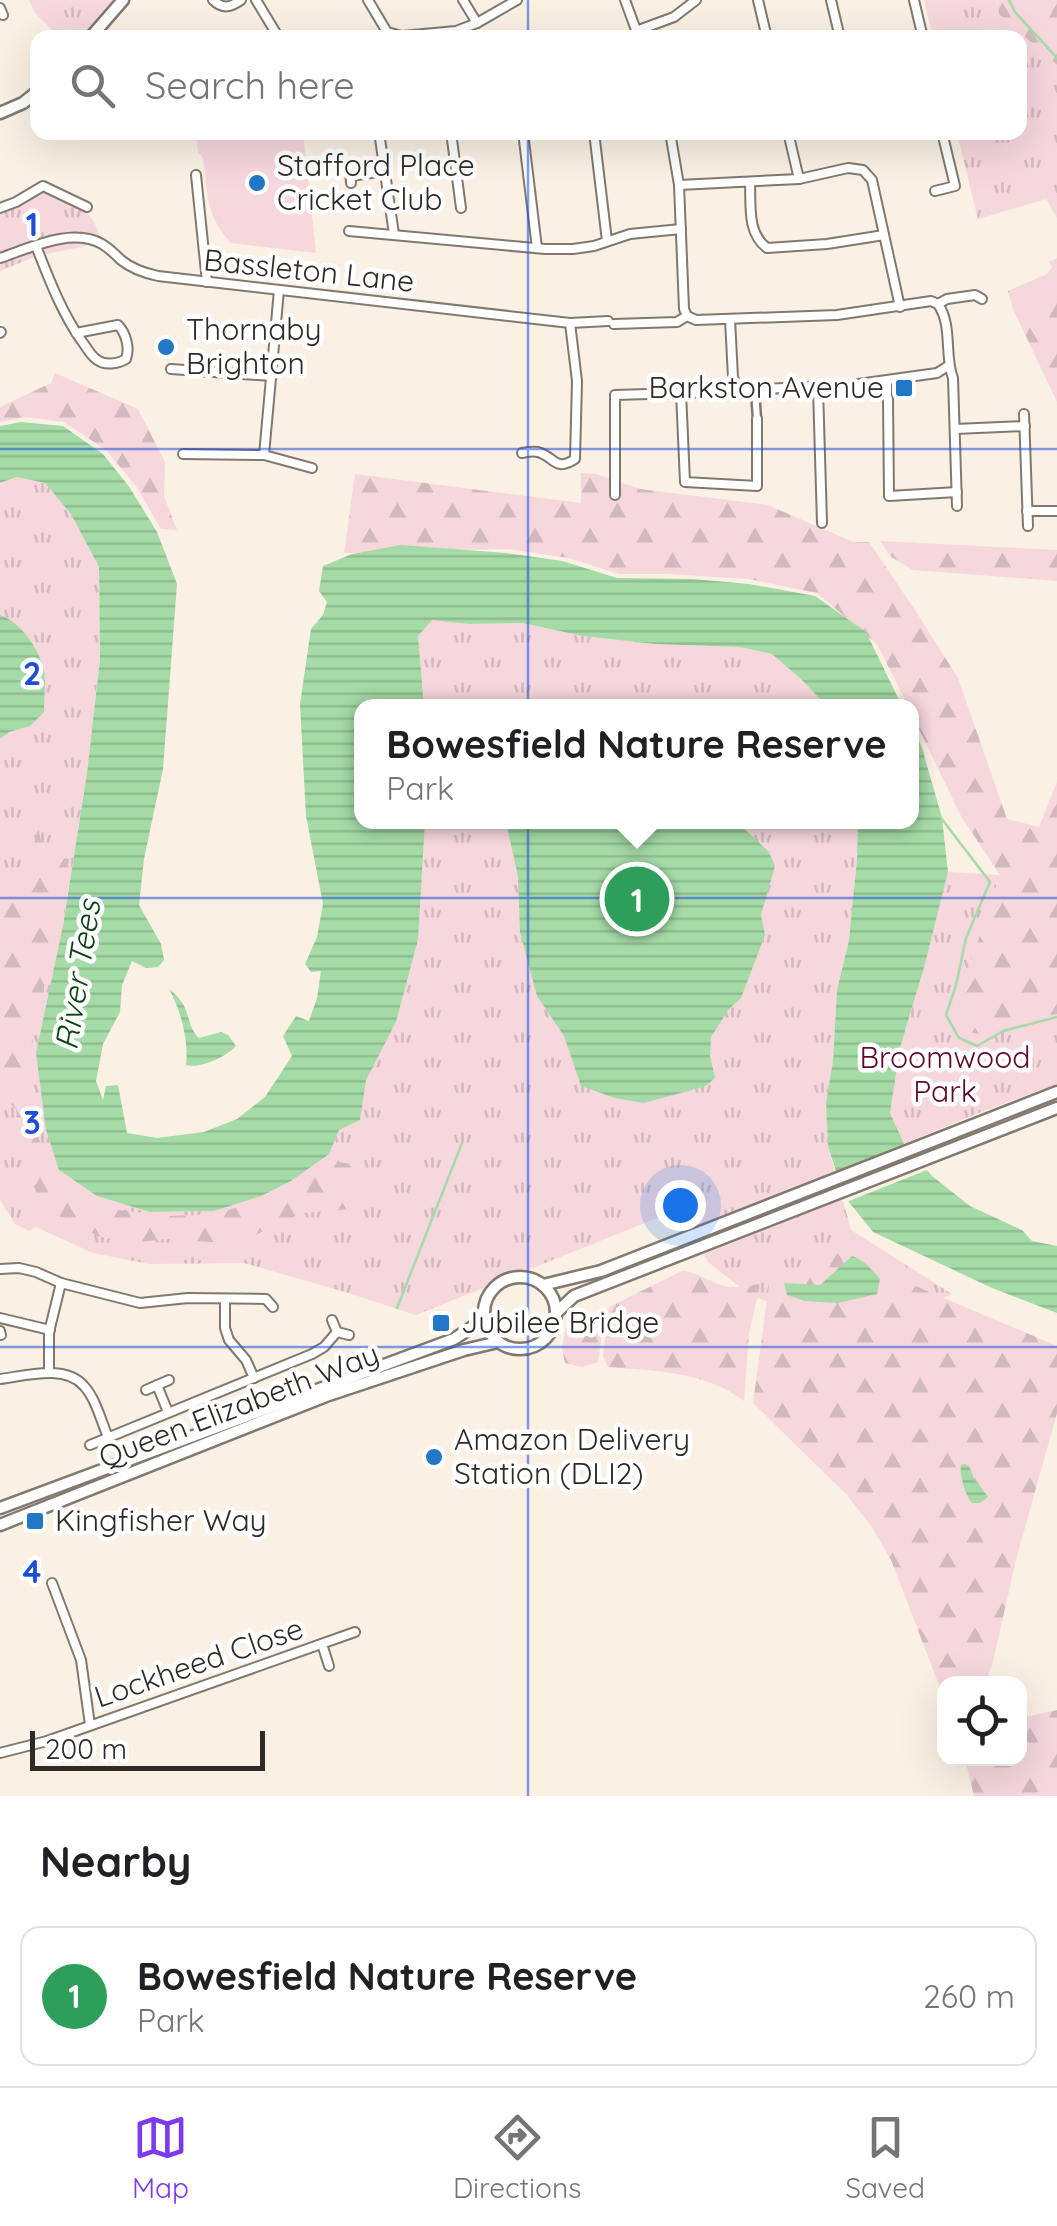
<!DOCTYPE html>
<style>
:root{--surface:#fff;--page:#f6f6f6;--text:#202124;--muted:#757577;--line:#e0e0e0;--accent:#7c3aed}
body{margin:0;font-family:Quicksand,sans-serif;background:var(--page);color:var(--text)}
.controls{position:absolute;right:30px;bottom:30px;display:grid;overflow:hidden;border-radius:20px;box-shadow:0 10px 40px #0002}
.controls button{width:90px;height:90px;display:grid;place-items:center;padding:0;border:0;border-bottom:2px solid var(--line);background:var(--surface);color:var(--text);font:50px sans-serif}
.scale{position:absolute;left:30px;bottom:25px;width:235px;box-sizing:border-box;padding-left:10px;border:5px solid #2e2a26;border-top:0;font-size:28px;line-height:35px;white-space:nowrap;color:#2e2a26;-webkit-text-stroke:8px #fff;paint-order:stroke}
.you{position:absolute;left:680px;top:1205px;width:35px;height:35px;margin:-25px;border:8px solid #fff;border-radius:50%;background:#1a73e8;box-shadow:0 0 0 15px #1a73e833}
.badge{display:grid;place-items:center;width:65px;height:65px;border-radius:50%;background:var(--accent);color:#fff;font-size:32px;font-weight:700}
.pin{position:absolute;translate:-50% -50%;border:5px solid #fff;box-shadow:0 2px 10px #0006}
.popup{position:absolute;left:354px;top:699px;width:565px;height:130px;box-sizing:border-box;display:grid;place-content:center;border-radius:20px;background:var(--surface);filter:drop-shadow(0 2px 8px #0005);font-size:32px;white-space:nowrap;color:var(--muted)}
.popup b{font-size:38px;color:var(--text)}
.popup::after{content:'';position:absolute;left:50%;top:100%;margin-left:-20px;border:20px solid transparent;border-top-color:var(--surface)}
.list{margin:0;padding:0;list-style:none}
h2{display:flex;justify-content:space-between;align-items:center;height:130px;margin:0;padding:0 40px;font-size:42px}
h2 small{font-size:32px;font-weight:400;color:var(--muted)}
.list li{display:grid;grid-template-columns:65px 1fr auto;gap:30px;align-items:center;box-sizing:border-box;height:140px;margin:0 20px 20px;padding:0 20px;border:2px solid var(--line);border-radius:20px}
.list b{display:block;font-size:38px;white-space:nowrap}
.list p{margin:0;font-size:32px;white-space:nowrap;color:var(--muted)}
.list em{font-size:32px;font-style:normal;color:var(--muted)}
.icon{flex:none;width:55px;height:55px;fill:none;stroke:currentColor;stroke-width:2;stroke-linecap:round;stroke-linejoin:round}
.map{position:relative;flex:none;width:1057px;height:1796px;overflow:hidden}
.search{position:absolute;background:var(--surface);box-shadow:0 10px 40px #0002;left:30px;right:30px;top:30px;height:110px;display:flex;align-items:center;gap:25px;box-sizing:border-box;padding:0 35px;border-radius:20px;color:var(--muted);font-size:38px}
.sheet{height:290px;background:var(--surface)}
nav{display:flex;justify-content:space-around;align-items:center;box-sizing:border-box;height:140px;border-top:2px solid var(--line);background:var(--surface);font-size:28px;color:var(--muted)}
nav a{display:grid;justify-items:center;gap:5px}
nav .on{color:var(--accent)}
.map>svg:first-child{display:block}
.grass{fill:url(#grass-tufts)}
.forest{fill:url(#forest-firs)}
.pitch{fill:#f5d7dc}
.water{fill:url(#water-rules)}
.pier{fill:#faf0e4}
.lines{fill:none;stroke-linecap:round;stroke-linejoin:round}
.stream{stroke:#a5dba7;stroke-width:2.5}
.pedestrian-casing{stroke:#81796e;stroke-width:11}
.minor-casing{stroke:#81796e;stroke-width:12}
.tertiary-casing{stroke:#81796e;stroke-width:15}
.pedestrian{stroke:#fff;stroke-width:6}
.minor{stroke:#fff;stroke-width:8}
.tertiary{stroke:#fff;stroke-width:10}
.grid{fill:none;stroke:#1d4ed8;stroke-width:2.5;stroke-opacity:0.55}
.poi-dot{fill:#2178c6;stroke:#fff;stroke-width:4}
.labels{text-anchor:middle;stroke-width:9;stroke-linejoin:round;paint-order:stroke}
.poi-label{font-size:30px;fill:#2e2a26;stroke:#fff;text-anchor:start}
.street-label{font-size:30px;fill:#2e2a26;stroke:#fff}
.park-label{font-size:30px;fill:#61072a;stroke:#fff}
.water-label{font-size:32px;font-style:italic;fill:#074413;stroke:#fff}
.grid-label{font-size:32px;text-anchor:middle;font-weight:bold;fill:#1d4ed8;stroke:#fff;stroke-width:9;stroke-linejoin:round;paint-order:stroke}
</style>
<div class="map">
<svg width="1057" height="1796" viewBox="0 0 1057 1796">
<defs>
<pattern id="grass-tufts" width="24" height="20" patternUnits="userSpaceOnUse" patternTransform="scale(2.5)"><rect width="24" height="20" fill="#f5d7dc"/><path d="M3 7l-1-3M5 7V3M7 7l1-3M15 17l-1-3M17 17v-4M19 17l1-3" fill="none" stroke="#d2b9bd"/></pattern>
<pattern id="forest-firs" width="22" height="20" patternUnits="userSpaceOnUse" patternTransform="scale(2.5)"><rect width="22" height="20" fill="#f5d7dc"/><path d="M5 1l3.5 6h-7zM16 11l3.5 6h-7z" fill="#d2b9bd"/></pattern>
<pattern id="water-rules" width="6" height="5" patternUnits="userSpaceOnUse" patternTransform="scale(2.5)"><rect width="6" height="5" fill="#a5dba7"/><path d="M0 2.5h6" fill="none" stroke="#8ebc90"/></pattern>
</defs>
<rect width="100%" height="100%" fill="#faf0e4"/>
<g class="grass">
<polygon points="29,0 118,0 85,38 59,37 35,13"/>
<polygon points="924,0 997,0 999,14 1057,65 1057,218 1046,199 978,219 957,133 1020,132 1020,38 933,37"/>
<path d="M43,190C70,203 92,206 100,237L86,246L37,256L0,271V209Z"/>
<polygon points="1057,258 1057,283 1013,309 1008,291 1047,274 1052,267 1049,262"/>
<polygon points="17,477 45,483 71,514 99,567 100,658 87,773 63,926 98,1196 150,1212 214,1211 328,1154 339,1130 360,1120 365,1080 396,1022 418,940 425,822 858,822 857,859 849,940 837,990 833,1061 826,1103 828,1146 851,1230 952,1294 861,1336 750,1295 708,1262 682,1208 416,1315 345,1292 244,1263 149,1264 93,1253 36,1227 29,1231 15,1224 0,1200 0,484"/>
<polygon points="432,619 469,624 522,623 583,636 654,644 740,647 772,654 801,679 822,701 825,706 424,706 418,636"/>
<polygon points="948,872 1000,875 954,1012 981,1034 999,1025 1057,1014 1057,1084 981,1112 903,1144 890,1113 900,1048 925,964"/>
</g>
<g class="forest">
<polygon points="997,0 1057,0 1057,65 999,14"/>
<polygon points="1057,283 1057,402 1013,309"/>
<polygon points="55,373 138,409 165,462 164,496 177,530 161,529 136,486 106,450 64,422 26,417 0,422 0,407 51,383"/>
<polygon points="581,473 596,474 640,489 768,505 853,542 869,542 915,610 958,678 1007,819 1039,827 1057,782 1057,1014 999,1025 981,1034 967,1032 954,1012 1000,875 961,816 912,715 912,706 908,706 877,644 817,593 748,579 670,574 619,574 569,558 508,549 344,553 355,474 581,503"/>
<polygon points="880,541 1057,550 1057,581 913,570 891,557"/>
<polygon points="38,827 44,855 69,859 28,1067 37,1134 50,1168 79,1193 109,1209 169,1216 217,1214 249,1203 304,1165 331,1138 339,1162 356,1165 362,1208 302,1213 236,1244 168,1239 128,1243 97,1236 82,1226 36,1207 36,1176 21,1146 16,1109 0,1094 0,916 13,886 27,876"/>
<polygon points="853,1248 899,1279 1057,1346 1057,1413 1017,1556 992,1665 985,1683 944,1684 944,1698 891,1560 872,1527 847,1495 753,1403 770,1277"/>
<path d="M682,1271C700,1272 715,1287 733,1287C742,1288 752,1285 760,1284L749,1334L744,1401C705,1371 654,1371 608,1367L603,1356L609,1307Z"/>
<polygon points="602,1310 604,1319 598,1362 582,1367 565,1363 562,1348 566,1327"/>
<polygon points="1057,1710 1057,1796 974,1796 965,1759 1020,1758 1020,1718"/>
</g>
<path class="pitch" d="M196,133H303L316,253L231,243C205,214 208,195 203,158L198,152Z"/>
<g class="water">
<polygon points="21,422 63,426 103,454 130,488 157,532 177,584 163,769 144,859 139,905 161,944 164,960 158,967 146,968 132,961 122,985 120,1012 103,1044 96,1081 103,1100 106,1086 118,1085 127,1133 157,1138 204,1132 237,1119 265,1097 292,1056 283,1036 296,1016 309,1021 317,998 321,971 311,972 305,964 317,937 323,904 306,816 300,704 311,629 323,615 327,602 319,591 323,566 352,554 401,545 506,553 562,561 617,578 693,579 749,584 815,596 866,632 902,706 825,706 822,701 801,679 772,654 740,647 654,644 583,636 522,623 469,624 432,620 418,636 424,706 362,706 362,822 425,822 418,940 396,1022 366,1080 360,1120 339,1130 329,1154 291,1181 261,1196 214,1211 150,1212 97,1196 59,1170 46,1130 36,1053 63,926 87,773 100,659 99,567 71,514 45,483 17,477 0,483 0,426"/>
<path d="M0,615C21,622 40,650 44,671C46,684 44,699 44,712L30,726L9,732L0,739Z"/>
<polygon points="912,727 922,748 942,818 948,872 925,964 900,1048 890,1113 904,1144 932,1176 970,1206 1022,1230 1032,1241 1057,1246 1057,1313 992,1288 873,1232 844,1196 828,1146 826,1103 833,1061 837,990 849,940 857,859 858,822 912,822"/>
<polygon points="506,822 737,822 769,852 775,866 761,915 765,935 741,998 729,1009 711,1037 710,1056 715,1078 706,1086 644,1103 615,1098 581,1086 564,1036 537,996 520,932 518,876"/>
<path d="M169,989C194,1008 184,1024 199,1038L221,1032L228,1035L236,1046C226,1057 200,1069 186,1065C189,1042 181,1010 169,989Z"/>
<path d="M852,1256C864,1260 872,1270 880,1279L877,1294L838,1303L805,1301L787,1295L784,1283L820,1285Z"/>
<path d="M964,1464L969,1466L974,1479L988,1497L980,1503H972C966,1497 959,1474 961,1465Z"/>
</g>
<polygon class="pier" points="909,1142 932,1168 844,1203 840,1198 832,1173"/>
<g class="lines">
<g class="stream">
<polyline points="1009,0 1015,12 1057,58"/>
<polyline points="941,818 990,882 966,938 956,985 946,1015 959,1038 977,1046 1003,1031 1057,1017"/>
<polyline points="397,1308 462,1143"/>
</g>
<g class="pedestrian-casing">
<g id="pedestrian">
<polyline points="888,381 888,399"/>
<polyline points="755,390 757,419"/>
</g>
</g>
<g class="minor-casing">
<g id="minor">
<path d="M213,0C223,10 231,7 241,0"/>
<polyline points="256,0 279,38"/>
<polyline points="368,0 387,32 402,36 456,31 477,23 517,0"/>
<polyline points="463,0 477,23"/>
<polyline points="625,0 639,38"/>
<polyline points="758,0 767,38"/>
<polyline points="831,0 840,38"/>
<polyline points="914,0 923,38"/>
<polyline points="0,8 3,15"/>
<polyline points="636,31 674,17 696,0"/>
<polyline points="379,132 394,234"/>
<polyline points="451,132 461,208"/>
<polyline points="523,132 537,248"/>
<polyline points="594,132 607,241"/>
<polyline points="670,132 679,185 684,309 687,316"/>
<polyline points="788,132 799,179"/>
<polyline points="350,167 351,183"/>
<polyline points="196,175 207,282"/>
<polyline points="351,176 384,171"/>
<path d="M750,182C751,206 747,233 767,248L827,244L884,235"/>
<polyline points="679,185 799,179 848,168 863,170 872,180 900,307"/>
<polyline points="935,191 955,186 942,132"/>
<polyline points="0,208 16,202 43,186 87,207"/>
<polyline points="349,231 545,249 573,249 594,246 630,234 681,229"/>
<path d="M36,246C49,279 61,311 81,340C86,346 90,355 96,359C104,366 118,364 126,359C130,348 126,333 118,325L76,333"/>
<path d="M0,258C30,248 72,227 102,244C109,248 115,254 121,260C132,269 144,273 158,276L570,323L608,321"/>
<path d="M938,304C953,326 944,356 953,378L957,506"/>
<polyline points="730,319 733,378 737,386 743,390 851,385 937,373 948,366"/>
<polyline points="614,324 677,322 687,316 696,320 837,315 931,301 938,304 947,299 975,295 982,299"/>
<polyline points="0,333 1,332"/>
<polyline points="171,369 272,376"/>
<polyline points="818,388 822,523"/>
<polyline points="681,392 685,482 757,486 757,419"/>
<polyline points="888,399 889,496 957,492"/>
<polyline points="1024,414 1028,526"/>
<polyline points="955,429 1025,426"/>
<path d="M522,453C527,452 533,451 538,452C555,457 555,472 575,459L577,381L570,323"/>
<polyline points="183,454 264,455 312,468"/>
<polyline points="264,455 279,290"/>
<polyline points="615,495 615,395 715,392 737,386"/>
<polyline points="1027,511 1057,511"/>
<polyline points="0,1269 19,1268 36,1272 61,1283 140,1303 188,1298 266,1299 273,1307"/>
<polyline points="225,1299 225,1328 229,1340 246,1360 254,1378"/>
<polyline points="0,1318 50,1330"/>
<polyline points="332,1320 337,1332 349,1335"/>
<polyline points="0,1331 1,1335"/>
<polyline points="49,1373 49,1332 61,1283"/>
<path d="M0,1379C25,1376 65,1364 84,1386C96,1399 101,1421 108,1437"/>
<polyline points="157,1385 168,1412"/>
<polyline points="146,1390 169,1380"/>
<polyline points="90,1445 312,1354 324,1347 337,1332"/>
<polyline points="52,1583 81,1660 90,1725"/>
<polyline points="322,1644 329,1666"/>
<polyline points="0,1753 47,1741 355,1632"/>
</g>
</g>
<g class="tertiary-casing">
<g id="tertiary">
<polyline points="90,38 123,0"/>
<polyline points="0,113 23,103 38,91"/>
<circle cx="520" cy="1313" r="36"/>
<polyline points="543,1285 601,1271 1057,1092"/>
<polyline points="556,1313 574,1296 1057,1108"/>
<polyline points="0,1508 454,1339 477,1324 484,1310"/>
<polyline points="0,1525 326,1396 464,1350 498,1342"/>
</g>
</g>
<use href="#pedestrian" class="pedestrian"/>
<use href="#minor" class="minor"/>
<use href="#tertiary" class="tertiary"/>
</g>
<path class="grid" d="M528,0V38M528,132V1796M0,449H1057M0,898H1057M0,1347H1057"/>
<g class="poi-dot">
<circle cx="257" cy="183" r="10"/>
<circle cx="166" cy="347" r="10"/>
<rect x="894" y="378" width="20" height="20" rx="5"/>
<rect x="431" y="1313" width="20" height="20" rx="5"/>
<circle cx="434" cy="1457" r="10"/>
<rect x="25" y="1511" width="20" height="20" rx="5"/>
</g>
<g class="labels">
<g class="poi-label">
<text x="277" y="176">Stafford Place<tspan x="277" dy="34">Cricket Club</tspan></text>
<text x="186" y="340">Thornaby<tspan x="186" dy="34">Brighton</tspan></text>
<text x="884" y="398" text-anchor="end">Barkston Avenue</text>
<text x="461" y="1333">Jubilee Bridge</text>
<text x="454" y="1450">Amazon Delivery<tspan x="454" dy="34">Station (DLI2)</tspan></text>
<text x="55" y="1531">Kingfisher Way</text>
</g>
<g class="street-label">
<text transform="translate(309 271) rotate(6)" y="10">Bassleton Lane</text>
<text transform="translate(239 1406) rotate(-21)" y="10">Queen Elizabeth Way</text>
<text transform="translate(199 1663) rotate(-19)" y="10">Lockheed Close</text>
</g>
<g class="park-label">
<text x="945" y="1068">Broomwood<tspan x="945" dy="34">Park</tspan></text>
</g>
<g class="water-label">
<text transform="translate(78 975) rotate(-81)" y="11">River Tees</text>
</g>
</g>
<g class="grid-label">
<text x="32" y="236">1</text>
<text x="32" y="685">2</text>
<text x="32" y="1134">3</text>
<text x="32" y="1583">4</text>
</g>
</svg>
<div class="controls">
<button><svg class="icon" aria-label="locate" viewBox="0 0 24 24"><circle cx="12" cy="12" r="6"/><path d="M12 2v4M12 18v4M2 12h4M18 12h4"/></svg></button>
</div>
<div class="scale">200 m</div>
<div class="you"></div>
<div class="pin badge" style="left:637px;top:899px;background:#2e9e5b">1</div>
<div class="popup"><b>Bowesfield Nature Reserve</b>Park</div>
<div class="search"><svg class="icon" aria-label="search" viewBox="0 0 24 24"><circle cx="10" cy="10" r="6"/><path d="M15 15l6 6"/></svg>Search here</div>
</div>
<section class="sheet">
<h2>Nearby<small></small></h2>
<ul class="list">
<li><span class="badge" style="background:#2e9e5b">1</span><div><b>Bowesfield Nature Reserve</b><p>Park</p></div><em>260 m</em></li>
</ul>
</section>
<nav>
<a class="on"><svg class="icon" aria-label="map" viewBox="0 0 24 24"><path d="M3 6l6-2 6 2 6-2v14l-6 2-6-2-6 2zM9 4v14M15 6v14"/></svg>Map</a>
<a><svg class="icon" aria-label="directions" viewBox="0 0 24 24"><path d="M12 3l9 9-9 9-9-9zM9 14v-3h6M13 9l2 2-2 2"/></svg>Directions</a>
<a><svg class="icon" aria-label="saved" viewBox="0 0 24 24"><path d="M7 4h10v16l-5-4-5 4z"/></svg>Saved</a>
</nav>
